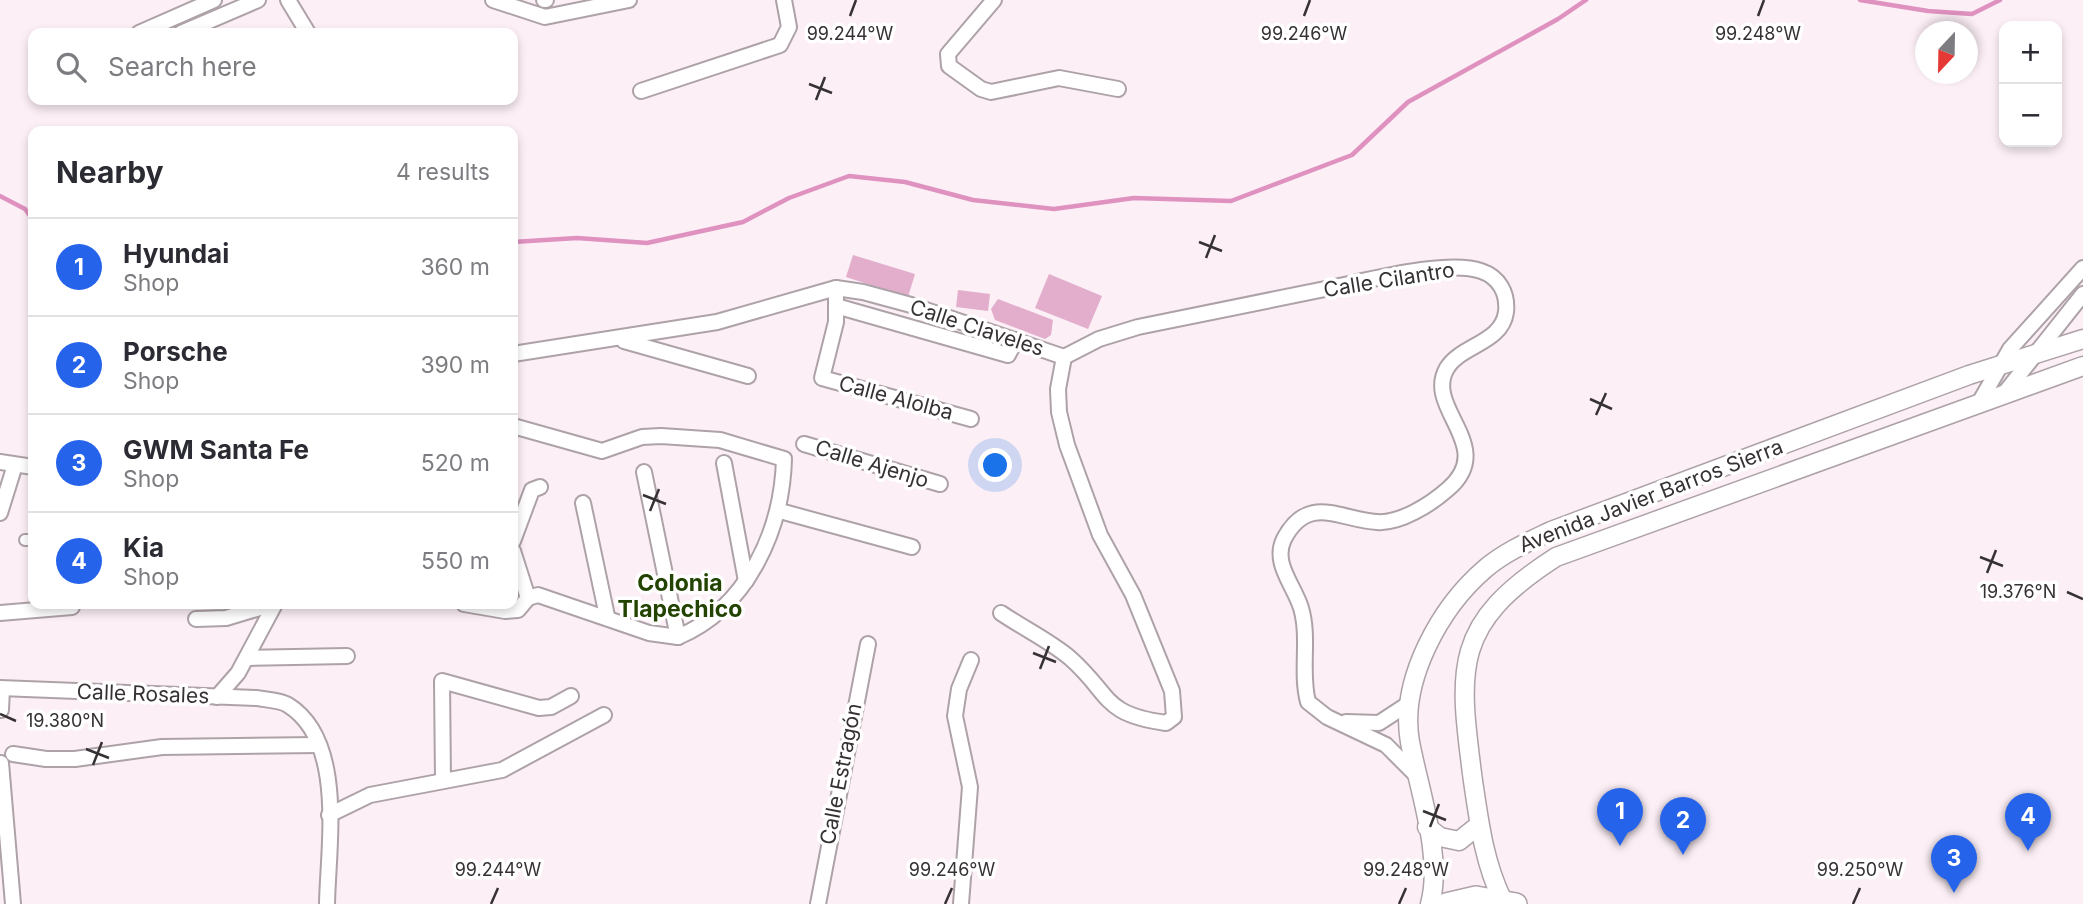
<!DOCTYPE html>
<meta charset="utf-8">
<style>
:root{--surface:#fff;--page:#f7f7f7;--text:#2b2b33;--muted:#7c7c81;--line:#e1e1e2;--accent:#2563eb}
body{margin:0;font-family:Inter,sans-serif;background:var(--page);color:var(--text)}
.controls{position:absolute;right:21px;top:21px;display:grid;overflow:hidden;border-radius:14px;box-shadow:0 4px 10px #0003}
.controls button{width:63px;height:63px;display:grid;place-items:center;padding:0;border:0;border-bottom:2px solid var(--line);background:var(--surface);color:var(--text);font:35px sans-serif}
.compass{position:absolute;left:1915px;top:21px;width:63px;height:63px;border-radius:50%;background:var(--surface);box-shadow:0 4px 10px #0003;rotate:202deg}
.you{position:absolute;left:996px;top:466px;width:24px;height:24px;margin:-18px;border:5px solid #fff;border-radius:50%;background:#1a73e8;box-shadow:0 0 0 10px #1a73e833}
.badge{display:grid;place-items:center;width:46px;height:46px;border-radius:50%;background:var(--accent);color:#fff;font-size:23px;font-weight:700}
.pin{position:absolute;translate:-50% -58px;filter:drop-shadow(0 2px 4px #0008)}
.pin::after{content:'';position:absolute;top:37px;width:24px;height:21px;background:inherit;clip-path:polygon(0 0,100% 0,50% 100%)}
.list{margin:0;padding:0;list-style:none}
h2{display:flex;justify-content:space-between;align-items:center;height:91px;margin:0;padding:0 28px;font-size:30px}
h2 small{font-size:23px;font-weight:400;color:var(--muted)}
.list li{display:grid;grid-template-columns:46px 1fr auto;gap:21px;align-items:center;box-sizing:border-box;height:98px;padding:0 28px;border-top:2px solid var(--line)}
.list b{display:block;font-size:26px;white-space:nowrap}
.list p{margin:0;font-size:23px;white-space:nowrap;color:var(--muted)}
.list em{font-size:23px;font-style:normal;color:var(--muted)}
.icon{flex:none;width:38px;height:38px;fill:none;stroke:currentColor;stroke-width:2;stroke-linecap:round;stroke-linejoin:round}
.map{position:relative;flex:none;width:2083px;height:904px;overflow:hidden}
.search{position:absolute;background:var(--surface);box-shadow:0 4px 10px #0003;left:28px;top:28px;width:490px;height:77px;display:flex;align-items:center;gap:18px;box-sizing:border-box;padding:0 24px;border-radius:14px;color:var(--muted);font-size:26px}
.panel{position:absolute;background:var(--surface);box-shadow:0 4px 10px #0003;left:28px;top:126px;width:490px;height:483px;border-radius:14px}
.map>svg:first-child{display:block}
.pitch{fill:#e2aecc}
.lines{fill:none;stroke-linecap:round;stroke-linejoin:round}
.stream{stroke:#df91bf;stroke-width:4.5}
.pedestrian-casing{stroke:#aea2a9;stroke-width:14}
.minor-casing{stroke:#aea2a9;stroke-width:18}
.tertiary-casing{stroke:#aea2a9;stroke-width:21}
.secondary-casing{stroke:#aea2a9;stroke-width:24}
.pedestrian{stroke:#fff;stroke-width:10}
.minor{stroke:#fff;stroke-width:14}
.tertiary{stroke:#fff;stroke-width:18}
.secondary{stroke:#fff;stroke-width:21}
.ticks{fill:none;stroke:#363234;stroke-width:2.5}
.labels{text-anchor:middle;stroke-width:7;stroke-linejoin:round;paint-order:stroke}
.street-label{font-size:21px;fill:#363234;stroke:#fff}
.neighbourhood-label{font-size:23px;font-weight:bold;fill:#240;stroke:#fff}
.ticks-label{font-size:18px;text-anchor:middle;fill:#363234;stroke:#fff;stroke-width:7;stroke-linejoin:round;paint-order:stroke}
</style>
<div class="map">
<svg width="2083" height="904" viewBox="0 0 2083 904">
<rect width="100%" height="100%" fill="#fceff6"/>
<g class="pitch">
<polygon points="853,255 915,274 908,297 846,277"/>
<polygon points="1049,274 1102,296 1088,329 1035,308"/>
<polygon points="958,290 990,294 988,311 956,307"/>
<polygon points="998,299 1053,320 1051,335 1045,339 995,320 991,309"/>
</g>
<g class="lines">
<g class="stream">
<polyline points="1860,0 1928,11 1972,14 2000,0"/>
<polyline points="0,196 25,209 33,220"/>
<polyline points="513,242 577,238 647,243 743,222 789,198 849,176 905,182 973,200 1054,209 1134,198 1231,201 1352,155 1408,102 1558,19 1586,0"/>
</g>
<g class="pedestrian-casing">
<polyline id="pedestrian" points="25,540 33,540"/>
</g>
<g class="minor-casing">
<g id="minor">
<polyline points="288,0 308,33"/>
<polyline points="493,0 545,17 629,0"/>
<polyline points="544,0 546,0"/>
<polyline points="994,0 948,54 949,66 981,89 991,92 1059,78 1118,89"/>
<polyline points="139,33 214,0"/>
<polyline points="181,33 258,0"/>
<polyline points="641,91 780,45 789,27 784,0"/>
<polyline points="836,288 836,322 822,378 971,419"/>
<polyline points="836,306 1008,355 1016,340"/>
<polyline points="624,341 748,376"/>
<polyline points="513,354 717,322 836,288 863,292 911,305 1064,357"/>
<path d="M1064,357L1099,339L1138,327C1202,314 1266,301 1330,288C1366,281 1447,259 1481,271C1499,277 1508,293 1506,312C1502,343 1461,345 1447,368C1423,408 1498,446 1448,489C1431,504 1400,524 1377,522C1340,520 1308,493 1284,539C1272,563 1294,585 1301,608C1310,638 1300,672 1308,702L1327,717L1386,745L1417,776"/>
<polyline points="2003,395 2083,294"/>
<polyline points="1979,403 2010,349 2083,268"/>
<path d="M513,426L602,451L642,437L661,436L720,440L784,459C782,531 747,608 678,637"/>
<polyline points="804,444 940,484"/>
<polyline points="0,462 33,467"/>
<polyline points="724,463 746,581"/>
<polyline points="644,472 678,637"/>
<polyline points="583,503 607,616"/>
<polyline points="780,511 912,547"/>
<polyline points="0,513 15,465"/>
<polyline points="513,541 532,490 540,487"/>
<polyline points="513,551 528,598"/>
<polyline points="528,598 538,595 649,633 678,637"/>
<polyline points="464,604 505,611 518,610 528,598"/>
<polyline points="0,613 72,607"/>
<path d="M1001,613C1023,628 1050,641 1070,658C1112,695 1101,714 1166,723L1174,717L1172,691L1133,595L1100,535L1067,445L1059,412L1058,389L1064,357"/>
<polyline points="196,619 226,618 273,604"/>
<polyline points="247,658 347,656"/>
<path d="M0,688L257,698C267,700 280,700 288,705C346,741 328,846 327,904"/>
<polyline points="217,697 238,673 275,604"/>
<polyline points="1,710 2,689"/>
<polyline points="1346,722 1379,723 1408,704"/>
<polyline points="13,754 46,759 75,759 162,747 318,745"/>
<polyline points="1,763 13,904"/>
<polyline points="443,780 442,681 539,708 551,707 571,696"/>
<polyline points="329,815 370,795 502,770 604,715"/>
<polyline points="818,904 868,644"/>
<polyline points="961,904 970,787 955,716 959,689 971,660"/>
</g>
</g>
<g class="tertiary-casing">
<g id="tertiary">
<polyline points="1427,827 1440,837 1459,841 1479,825"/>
<path d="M1502,899C1484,862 1479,821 1473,781C1458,667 1452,624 1556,557L2083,366"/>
<path d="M1430,904C1443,857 1419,790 1410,742C1399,681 1440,607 1486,568C1505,552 1528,542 1551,531L1969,375L2083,339"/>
</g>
</g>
<g class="secondary-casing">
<polyline id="secondary" points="1446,904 1476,897 1516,904"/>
</g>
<use href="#pedestrian" class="pedestrian"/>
<use href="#minor" class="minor"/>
<use href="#tertiary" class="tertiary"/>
<use href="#secondary" class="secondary"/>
</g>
<path class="ticks" d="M850,16L856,0M1304,16L1310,0M1758,16L1764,0M809,84L832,93M816,100L825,77M1199,242L1222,251M1206,258L1215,235M1590,399L1612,409M1596,415L1606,393M643,495L666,504M650,511L659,489M1980,557L2003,566M1987,573L1996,550M2067,592L2083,599M1033,653L1056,662M1040,669L1049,646M0,714L16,721M86,749L109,758M93,765L102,742M1423,811L1446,820M1430,827L1439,804M491,904L498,888M945,904L952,888M1399,904L1406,888M1853,904L1860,888"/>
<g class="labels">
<g class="street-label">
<text transform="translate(1389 280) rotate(-9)" y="7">Calle Cilantro</text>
<text transform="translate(977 328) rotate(18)" y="7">Calle Claveles</text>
<text transform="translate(896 398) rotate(15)" y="7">Calle Alolba</text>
<text transform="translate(872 464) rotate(17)" y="7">Calle Ajenjo</text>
<text transform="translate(1651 496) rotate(-21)" y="7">Avenida Javier Barros Sierra</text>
<text transform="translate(143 694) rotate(2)" y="7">Calle Rosales</text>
<text transform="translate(841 774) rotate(-79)" y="7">Calle Estragón</text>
</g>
<g class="neighbourhood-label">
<text x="680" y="591">Colonia<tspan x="680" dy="26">Tlapechico</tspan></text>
</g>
</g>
<g class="ticks-label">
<text x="850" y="40">99.244°W</text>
<text x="1304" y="40">99.246°W</text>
<text x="1758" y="40">99.248°W</text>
<text x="2018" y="598">19.376°N</text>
<text x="65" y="727">19.380°N</text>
<text x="498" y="876">99.244°W</text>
<text x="952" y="876">99.246°W</text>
<text x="1406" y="876">99.248°W</text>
<text x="1860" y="876">99.250°W</text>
</g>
</svg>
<div class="controls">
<button>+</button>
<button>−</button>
</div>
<svg class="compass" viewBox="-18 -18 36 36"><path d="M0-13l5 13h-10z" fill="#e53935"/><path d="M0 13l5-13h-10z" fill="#7c7c81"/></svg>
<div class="you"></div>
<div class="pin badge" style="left:1620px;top:846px">1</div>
<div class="pin badge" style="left:1683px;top:855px">2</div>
<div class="pin badge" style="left:1954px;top:893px">3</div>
<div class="pin badge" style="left:2028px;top:851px">4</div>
<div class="search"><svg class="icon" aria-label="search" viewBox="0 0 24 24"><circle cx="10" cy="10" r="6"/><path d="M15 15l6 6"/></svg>Search here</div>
<section class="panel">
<h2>Nearby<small>4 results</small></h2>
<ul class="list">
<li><span class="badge">1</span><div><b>Hyundai</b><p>Shop</p></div><em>360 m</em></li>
<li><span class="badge">2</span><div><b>Porsche</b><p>Shop</p></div><em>390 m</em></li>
<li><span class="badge">3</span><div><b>GWM Santa Fe</b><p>Shop</p></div><em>520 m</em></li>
<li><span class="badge">4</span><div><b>Kia</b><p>Shop</p></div><em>550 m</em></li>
</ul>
</section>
</div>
